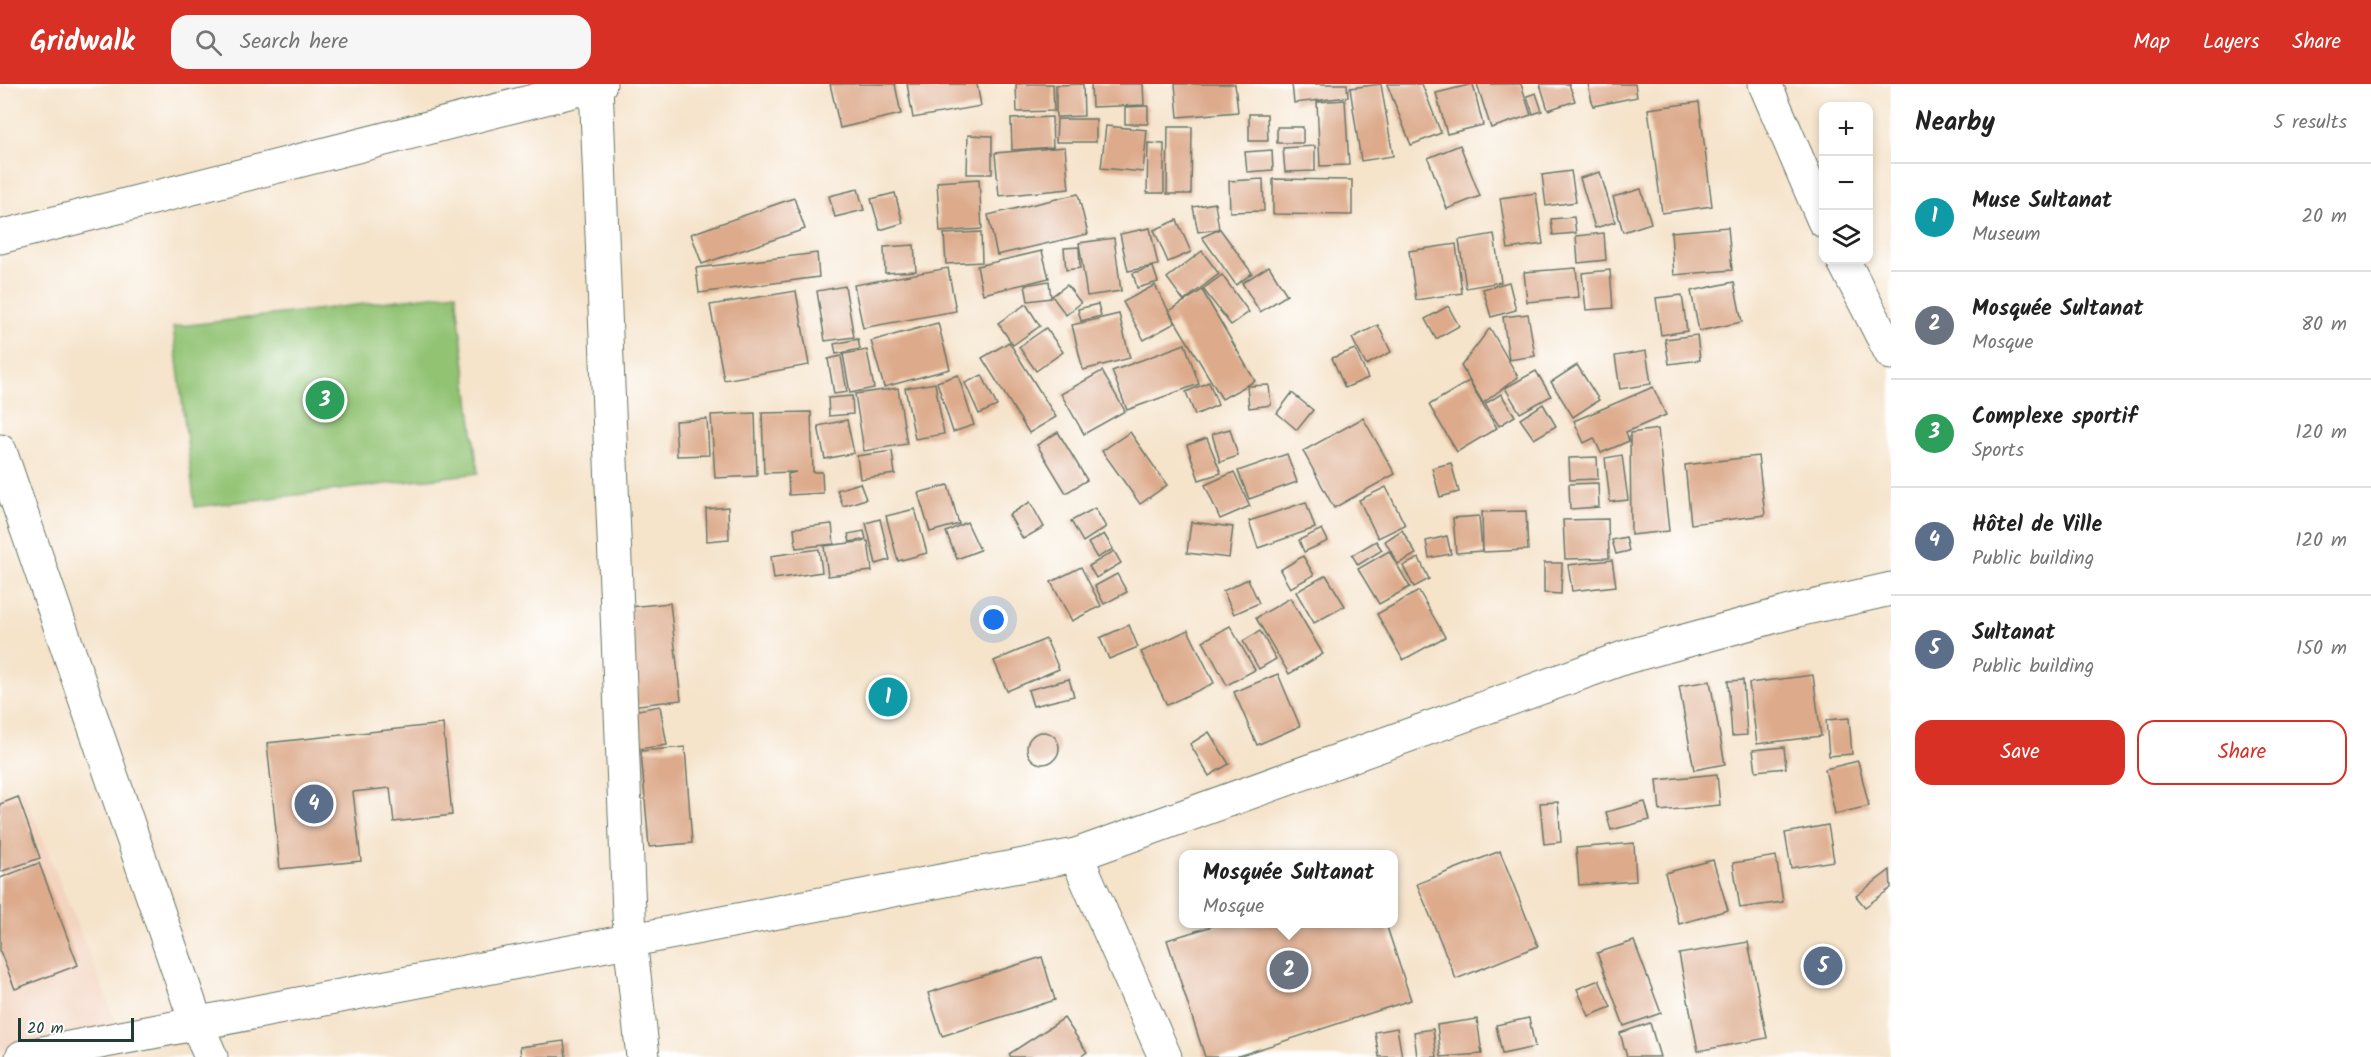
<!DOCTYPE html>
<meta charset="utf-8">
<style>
:root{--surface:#fff;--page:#f6f6f6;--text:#222;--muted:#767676;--line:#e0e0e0;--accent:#d93025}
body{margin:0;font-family:Kalam,sans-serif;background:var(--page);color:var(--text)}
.controls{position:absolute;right:18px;top:18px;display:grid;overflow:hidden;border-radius:12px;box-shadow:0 3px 9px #0003}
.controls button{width:54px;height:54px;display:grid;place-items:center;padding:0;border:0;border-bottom:2px solid var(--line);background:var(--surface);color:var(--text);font:30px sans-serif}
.scale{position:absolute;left:18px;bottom:15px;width:116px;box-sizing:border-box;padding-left:6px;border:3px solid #1f3d34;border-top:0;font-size:16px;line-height:21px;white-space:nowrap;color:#1f3d34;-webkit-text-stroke:4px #fff;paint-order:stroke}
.you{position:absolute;left:994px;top:536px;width:21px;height:21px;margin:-15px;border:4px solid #fff;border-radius:50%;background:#1a73e8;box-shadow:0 0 0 9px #1a73e833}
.badge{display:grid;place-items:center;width:39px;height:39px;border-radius:50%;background:var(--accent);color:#fff;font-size:20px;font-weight:700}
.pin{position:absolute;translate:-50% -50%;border:3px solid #fff;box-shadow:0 2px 6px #0006}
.popup{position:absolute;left:1179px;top:766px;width:219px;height:78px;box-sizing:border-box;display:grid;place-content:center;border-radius:12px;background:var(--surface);filter:drop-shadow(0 2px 4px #0005);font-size:20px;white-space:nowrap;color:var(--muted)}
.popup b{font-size:22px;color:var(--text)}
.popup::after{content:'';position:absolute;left:50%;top:100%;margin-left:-12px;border:12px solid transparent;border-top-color:var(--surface)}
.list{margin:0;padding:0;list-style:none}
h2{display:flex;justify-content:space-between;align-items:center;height:78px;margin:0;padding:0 24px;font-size:26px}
h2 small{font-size:20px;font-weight:400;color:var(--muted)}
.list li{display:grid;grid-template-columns:39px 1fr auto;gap:18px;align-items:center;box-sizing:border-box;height:108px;padding:0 24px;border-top:2px solid var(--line)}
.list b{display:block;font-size:22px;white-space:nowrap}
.list p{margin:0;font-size:20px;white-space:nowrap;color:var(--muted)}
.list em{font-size:20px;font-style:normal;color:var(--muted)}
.actions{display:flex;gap:12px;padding:18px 24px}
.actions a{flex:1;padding:14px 0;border:2px solid var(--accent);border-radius:18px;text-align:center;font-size:21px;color:var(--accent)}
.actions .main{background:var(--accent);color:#fff}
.icon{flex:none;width:33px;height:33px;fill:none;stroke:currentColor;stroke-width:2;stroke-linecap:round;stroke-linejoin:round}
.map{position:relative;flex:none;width:1891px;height:973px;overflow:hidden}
header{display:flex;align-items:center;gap:36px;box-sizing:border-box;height:84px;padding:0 30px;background:var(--accent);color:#fff}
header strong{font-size:28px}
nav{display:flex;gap:33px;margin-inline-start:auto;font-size:21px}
.search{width:420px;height:54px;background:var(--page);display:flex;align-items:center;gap:15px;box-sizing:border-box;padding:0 21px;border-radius:18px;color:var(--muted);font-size:22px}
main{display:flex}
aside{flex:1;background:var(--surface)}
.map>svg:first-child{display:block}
.built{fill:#f3d4bf}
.green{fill:#92c373;stroke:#588054;stroke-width:1.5}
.building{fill:#ddab8c}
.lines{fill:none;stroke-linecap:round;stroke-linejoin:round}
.minor-casing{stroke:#6a7768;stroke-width:35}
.minor{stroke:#fff;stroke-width:33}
</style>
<header>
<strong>Gridwalk</strong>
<div class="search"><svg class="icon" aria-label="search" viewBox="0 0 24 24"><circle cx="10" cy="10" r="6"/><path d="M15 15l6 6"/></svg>Search here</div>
<nav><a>Map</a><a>Layers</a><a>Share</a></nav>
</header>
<main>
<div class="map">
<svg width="1891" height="973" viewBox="0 0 1891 973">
<rect width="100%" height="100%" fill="#fff"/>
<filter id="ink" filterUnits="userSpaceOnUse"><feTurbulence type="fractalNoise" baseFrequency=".0167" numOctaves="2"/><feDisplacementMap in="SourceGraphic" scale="12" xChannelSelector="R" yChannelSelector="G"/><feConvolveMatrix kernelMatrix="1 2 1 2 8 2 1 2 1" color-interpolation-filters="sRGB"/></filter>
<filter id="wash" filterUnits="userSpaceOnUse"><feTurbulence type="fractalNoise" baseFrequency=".008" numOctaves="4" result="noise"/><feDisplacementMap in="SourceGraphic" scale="24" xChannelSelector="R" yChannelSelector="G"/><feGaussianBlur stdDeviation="1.35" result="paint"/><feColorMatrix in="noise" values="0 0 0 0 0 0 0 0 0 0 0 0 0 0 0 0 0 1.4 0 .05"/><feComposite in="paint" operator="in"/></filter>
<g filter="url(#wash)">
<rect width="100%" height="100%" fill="#f5e3ca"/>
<polygon class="built" points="23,706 119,945 0,966 0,711"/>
<polygon class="green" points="456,209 478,389 195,423 173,243"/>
<g id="blocks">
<g class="building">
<polygon points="830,0 895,0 901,30 840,44"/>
<polygon points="907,0 977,0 981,22 913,34"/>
<polygon points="1016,0 1053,0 1054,27 1017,28"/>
<polygon points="1083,0 1084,32 1056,33 1056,1"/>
<polygon points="1091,0 1143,0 1144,21 1092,23"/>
<polygon points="1175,0 1235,0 1238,28 1178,33"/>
<polygon points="1292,0 1347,0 1348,13 1294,19"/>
<polygon points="1381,0 1393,72 1361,77 1350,4"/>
<polygon points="1387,0 1422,0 1441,49 1411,61"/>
<polygon points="1473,0 1483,41 1447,50 1436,9"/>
<polygon points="1477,0 1521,0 1531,31 1491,44"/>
<polygon points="1540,0 1569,0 1575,17 1548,26"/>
<polygon points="1588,0 1635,0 1637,13 1593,22"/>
<polygon points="1536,9 1542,27 1533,30 1527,12"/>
<polygon points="1345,16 1349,81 1320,82 1317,18"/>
<polygon points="1699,18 1712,122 1662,129 1648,25"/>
<polygon points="1148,22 1148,40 1125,40 1125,23"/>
<polygon points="1249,30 1267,30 1268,57 1249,57"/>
<polygon points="1052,33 1053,63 1012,66 1011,35"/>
<polygon points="1057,35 1096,35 1096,58 1056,58"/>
<polygon points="1106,42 1147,46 1143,88 1101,84"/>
<polygon points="1168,43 1192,43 1191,110 1167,110"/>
<rect x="1277" y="43" width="26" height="16"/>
<polygon points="968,51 992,52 992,90 967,90"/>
<polygon points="1148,59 1164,60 1164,109 1147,109"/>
<polygon points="1460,61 1480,112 1447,125 1428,74"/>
<polygon points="1315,62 1315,87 1285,88 1283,64"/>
<polygon points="1065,63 1069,105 999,112 995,69"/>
<polygon points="1272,66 1273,86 1247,88 1245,68"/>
<polygon points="1571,87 1576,118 1546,122 1542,91"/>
<polygon points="1600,88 1615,138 1595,144 1580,94"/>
<polygon points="979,95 982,145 940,148 937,98"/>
<polygon points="1263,95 1264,127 1230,128 1229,97"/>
<polygon points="1273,95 1352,96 1352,131 1273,130"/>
<polygon points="858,105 864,126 835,133 829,112"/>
<polygon points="1641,105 1651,139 1623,148 1613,113"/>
<polygon points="895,109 903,139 880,146 871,115"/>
<polygon points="1536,109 1543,160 1508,165 1500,114"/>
<polygon points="1078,110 1088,150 997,171 988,131"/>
<polygon points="794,114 805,145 702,180 691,150"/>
<polygon points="1215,119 1219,145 1198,148 1193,123"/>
<polygon points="1574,133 1576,149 1553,151 1551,135"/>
<polygon points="1177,136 1191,168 1168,178 1154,146"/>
<polygon points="1728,143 1732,186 1674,191 1671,148"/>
<polygon points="1150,144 1158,181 1128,187 1120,150"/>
<polygon points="1220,145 1252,189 1236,201 1202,153"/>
<polygon points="981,148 982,178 946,180 944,150"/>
<polygon points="1604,149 1606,176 1578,179 1576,152"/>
<polygon points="1494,150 1501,198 1466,204 1459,156"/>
<polygon points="1114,154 1121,207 1087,212 1079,159"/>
<polygon points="1456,160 1462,209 1416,216 1409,167"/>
<polygon points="914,161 916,187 885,189 884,163"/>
<polygon points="1079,163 1080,184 1066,186 1064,164"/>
<polygon points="1042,167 1049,194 983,210 977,182"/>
<polygon points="1202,167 1219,190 1184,217 1167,194"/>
<polygon points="817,169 819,193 699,209 696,184"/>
<polygon points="1269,182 1287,211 1260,228 1242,199"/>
<polygon points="1153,183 1158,198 1137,204 1133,189"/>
<polygon points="948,184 956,227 863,244 854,201"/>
<polygon points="1576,184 1579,213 1527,218 1524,188"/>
<polygon points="1610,186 1613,224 1586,226 1582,189"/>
<polygon points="1222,191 1249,228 1231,241 1203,205"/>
<polygon points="1049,197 1051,214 1028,217 1025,201"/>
<polygon points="1509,198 1516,226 1491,233 1483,205"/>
<polygon points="1734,198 1742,238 1699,247 1691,207"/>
<polygon points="1067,201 1081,219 1066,231 1052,212"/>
<polygon points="1155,201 1175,239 1144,256 1123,218"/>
<polygon points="845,202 854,253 825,257 817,207"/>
<polygon points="1202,206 1255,297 1222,315 1169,227"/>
<polygon points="796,207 809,281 724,296 710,221"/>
<polygon points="1682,211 1687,247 1661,251 1656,214"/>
<polygon points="1026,220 1040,242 1013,261 998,239"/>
<polygon points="1098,220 1101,232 1081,237 1078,225"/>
<polygon points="1448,222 1459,242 1436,255 1425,235"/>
<polygon points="1119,230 1130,274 1083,286 1072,241"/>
<polygon points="1528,230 1535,272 1509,276 1503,233"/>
<polygon points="938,239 950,285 884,303 871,257"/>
<polygon points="1378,241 1391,268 1366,281 1352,254"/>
<polygon points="1046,244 1063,268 1036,287 1019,263"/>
<polygon points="1490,244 1518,293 1483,319 1461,282"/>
<polygon points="1697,251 1700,276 1669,280 1665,255"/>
<polygon points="858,255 860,265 836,270 834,260"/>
<polygon points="1009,258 1056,333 1029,349 982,274"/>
<polygon points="1185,260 1199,300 1127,326 1112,287"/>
<polygon points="1355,265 1368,294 1345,304 1332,274"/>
<polygon points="867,266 874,304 850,309 843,270"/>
<polygon points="1646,267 1651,300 1620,305 1615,272"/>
<polygon points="841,272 847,308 834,310 828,275"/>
<polygon points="1577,281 1599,316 1573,333 1551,298"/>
<polygon points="1102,287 1125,327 1084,350 1061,310"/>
<polygon points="1536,287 1551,312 1520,329 1505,304"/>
<polygon points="958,291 974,341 953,348 937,298"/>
<polygon points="982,291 997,322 979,330 965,299"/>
<polygon points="1469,297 1497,344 1457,368 1429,321"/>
<polygon points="1209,298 1218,321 1195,331 1186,308"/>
<polygon points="935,299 944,350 915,355 905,304"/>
<polygon points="1269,301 1271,321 1249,324 1247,302"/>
<polygon points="1653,303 1666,331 1626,348 1629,357 1601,369 1594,354 1584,359 1574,337"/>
<polygon points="898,304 907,360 864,367 855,310"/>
<polygon points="1292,309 1313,326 1297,346 1277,329"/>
<polygon points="1501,310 1515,332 1499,342 1485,320"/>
<polygon points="852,312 853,330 829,332 828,314"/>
<polygon points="1543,320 1556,342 1534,355 1520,335"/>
<polygon points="811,328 813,388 822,388 823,409 789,411 788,390 796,388 764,389 762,329"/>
<polygon points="755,329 757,392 715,394 711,331"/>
<polygon points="1363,334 1395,390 1334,424 1303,367"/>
<polygon points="707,335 709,371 677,372 675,337"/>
<polygon points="847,336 854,369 825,375 818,342"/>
<polygon points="1230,345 1238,372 1220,378 1212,350"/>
<polygon points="1658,345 1669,447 1631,451 1630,349"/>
<polygon points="1058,348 1087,396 1066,409 1037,361"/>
<polygon points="1130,348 1167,401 1140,420 1102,367"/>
<polygon points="1207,354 1221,389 1199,396 1187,361"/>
<polygon points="892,367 895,390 860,395 857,372"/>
<polygon points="1287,370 1297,398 1249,415 1238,387"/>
<polygon points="1622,371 1628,416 1610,418 1605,374"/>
<polygon points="1758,372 1765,431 1691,440 1685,381"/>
<polygon points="1597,373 1598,395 1570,396 1569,374"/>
<polygon points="1451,379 1459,408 1440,413 1432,384"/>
<polygon points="1234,388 1250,422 1220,435 1205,401"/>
<polygon points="860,399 866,415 843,422 837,406"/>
<polygon points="1598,399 1599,423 1570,425 1569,400"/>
<polygon points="948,401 959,440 930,448 918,409"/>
<polygon points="1386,403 1405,441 1378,454 1359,416"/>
<polygon points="1030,418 1044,443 1023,455 1009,431"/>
<polygon points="1306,418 1315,444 1258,464 1249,437"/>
<polygon points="728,423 729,455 707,457 706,425"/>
<polygon points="1095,424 1106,443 1083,458 1071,437"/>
<polygon points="915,425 927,469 898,477 886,432"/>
<polygon points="1526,427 1528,466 1483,468 1482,428"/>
<polygon points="1479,432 1482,467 1456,469 1453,434"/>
<polygon points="880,435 890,476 876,480 866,439"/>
<polygon points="1608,435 1609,474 1565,475 1563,436"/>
<polygon points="967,438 980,466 957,475 946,448"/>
<polygon points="1191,438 1233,443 1229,474 1187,469"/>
<polygon points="832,440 834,460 796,464 794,444"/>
<polygon points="1322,445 1328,457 1304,468 1299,456"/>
<polygon points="1402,446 1416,470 1398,480 1385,457"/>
<polygon points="864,447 866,455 850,458 848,450"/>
<polygon points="1104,450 1113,465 1097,474 1088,459"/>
<polygon points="1447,452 1451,470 1429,474 1426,457"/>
<polygon points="1626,453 1629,467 1616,470 1612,456"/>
<polygon points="868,457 872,487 828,492 824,462"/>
<polygon points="1376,457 1382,466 1358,481 1352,471"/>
<polygon points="819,465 822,488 774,495 771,472"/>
<polygon points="1114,467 1121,479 1096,494 1089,482"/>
<polygon points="1389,467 1410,503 1379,520 1358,485"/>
<polygon points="1303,472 1314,491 1290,504 1280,486"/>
<polygon points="1419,474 1429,495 1414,503 1403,482"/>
<polygon points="1612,476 1616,502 1572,507 1568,481"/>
<polygon points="1544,479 1562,479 1561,510 1544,509"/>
<polygon points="1081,483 1101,522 1072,537 1051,498"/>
<polygon points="1117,490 1127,508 1104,520 1095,502"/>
<polygon points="1326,491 1345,522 1314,539 1296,508"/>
<polygon points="1248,495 1259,519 1234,530 1223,507"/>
<polygon points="1419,507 1445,553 1403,576 1377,530"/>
<polygon points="1290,514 1323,570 1289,590 1256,534"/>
<polygon points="670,519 681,616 630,622 619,524"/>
<polygon points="1129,541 1138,563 1109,575 1100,554"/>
<polygon points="1230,542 1255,586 1227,601 1203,557"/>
<polygon points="1188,546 1214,599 1167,621 1141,568"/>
<polygon points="1260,547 1276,575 1259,585 1243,557"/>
<polygon points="1046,555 1059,585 1007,607 994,577"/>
<polygon points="1278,590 1300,642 1257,661 1234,608"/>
<polygon points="1813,591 1821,652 1757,660 1749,599"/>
<polygon points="1069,595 1074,612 1033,622 1028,606"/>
<polygon points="1743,596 1747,651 1732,652 1728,597"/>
<polygon points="1710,597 1725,680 1694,686 1679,602"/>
<polygon points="660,622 667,661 639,665 632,627"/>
<polygon points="1849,634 1852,670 1829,672 1826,636"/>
<polygon points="443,640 452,731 394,738 390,704 353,708 361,777 280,785 267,659"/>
<polygon points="1209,648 1229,680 1209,692 1190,660"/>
<circle cx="1043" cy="664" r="16"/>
<polygon points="685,663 692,759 649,763 641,667"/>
<polygon points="1784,663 1786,684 1756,687 1753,666"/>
<polygon points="1858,677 1869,722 1835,730 1825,685"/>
<polygon points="1717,690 1720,721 1660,727 1657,696"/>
<polygon points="18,713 40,774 0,788 0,720"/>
<polygon points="1558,718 1561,758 1544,760 1540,719"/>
<polygon points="1645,718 1650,736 1611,746 1606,728"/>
<polygon points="1828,741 1834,777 1791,784 1785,749"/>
<polygon points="1634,759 1636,797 1579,801 1576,764"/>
<polygon points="1500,767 1538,862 1456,895 1417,800"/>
<polygon points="1776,772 1783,818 1740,824 1733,779"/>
<polygon points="1713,776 1728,826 1679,840 1665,789"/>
<polygon points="39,779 78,881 15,905 0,867 0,794"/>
<polygon points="1890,786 1891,804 1865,823 1856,812"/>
<polygon points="1219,840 1386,840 1411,916 1235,973 1205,973 1167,856"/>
<polygon points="1634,857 1661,929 1624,942 1597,869"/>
<polygon points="1748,858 1767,954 1698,967 1679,870"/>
<polygon points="1042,873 1055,916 942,952 928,909"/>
<polygon points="1599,896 1611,923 1589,932 1577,905"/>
<polygon points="1064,934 1087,968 1080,973 1011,973 1009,970"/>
<polygon points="1529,934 1535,963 1502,970 1496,941"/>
<polygon points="1477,935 1482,970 1441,973 1437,941"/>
<polygon points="1650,939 1660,973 1627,973 1620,949"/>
<polygon points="1397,944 1402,973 1379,973 1375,948"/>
<polygon points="1433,945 1437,973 1417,973 1414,948"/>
<polygon points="564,957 566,973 521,973 520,963"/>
</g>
</g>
</g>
<g filter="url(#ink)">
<use href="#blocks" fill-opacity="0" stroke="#6a7768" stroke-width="1.5"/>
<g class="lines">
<g class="minor-casing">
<g id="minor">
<polyline points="596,0 630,854 643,973"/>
<polyline points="1765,0 1824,137"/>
<polyline points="0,153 600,0"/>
<polyline points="1843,176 1891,269"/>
<polyline points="0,367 197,941 211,973"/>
<polyline points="1076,771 1165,973"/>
<polyline points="22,973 1076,771 1626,573 1798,526 1891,505"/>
</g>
</g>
<use href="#minor" class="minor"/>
</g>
</g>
</svg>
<div class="controls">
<button>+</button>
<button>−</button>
<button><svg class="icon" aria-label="layers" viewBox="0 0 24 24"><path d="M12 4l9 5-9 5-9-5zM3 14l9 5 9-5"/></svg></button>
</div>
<div class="scale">20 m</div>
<div class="you"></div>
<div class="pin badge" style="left:888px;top:613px;background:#0f9aa8">1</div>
<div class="pin badge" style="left:1289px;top:886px;background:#6b7280">2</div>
<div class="popup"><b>Mosquée Sultanat</b>Mosque</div>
<div class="pin badge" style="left:325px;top:316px;background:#2e9e5b">3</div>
<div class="pin badge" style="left:314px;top:720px;background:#5c6f8a">4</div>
<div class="pin badge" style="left:1823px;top:882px;background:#5c6f8a">5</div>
</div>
<aside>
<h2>Nearby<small>5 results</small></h2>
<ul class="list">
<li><span class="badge" style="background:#0f9aa8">1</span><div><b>Muse Sultanat</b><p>Museum</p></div><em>20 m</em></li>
<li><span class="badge" style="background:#6b7280">2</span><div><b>Mosquée Sultanat</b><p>Mosque</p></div><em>80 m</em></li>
<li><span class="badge" style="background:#2e9e5b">3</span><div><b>Complexe sportif</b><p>Sports</p></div><em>120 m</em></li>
<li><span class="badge" style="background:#5c6f8a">4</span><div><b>Hôtel de Ville</b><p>Public building</p></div><em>120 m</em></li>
<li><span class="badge" style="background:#5c6f8a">5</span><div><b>Sultanat</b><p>Public building</p></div><em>150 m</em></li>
</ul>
<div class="actions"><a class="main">Save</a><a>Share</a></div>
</aside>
</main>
